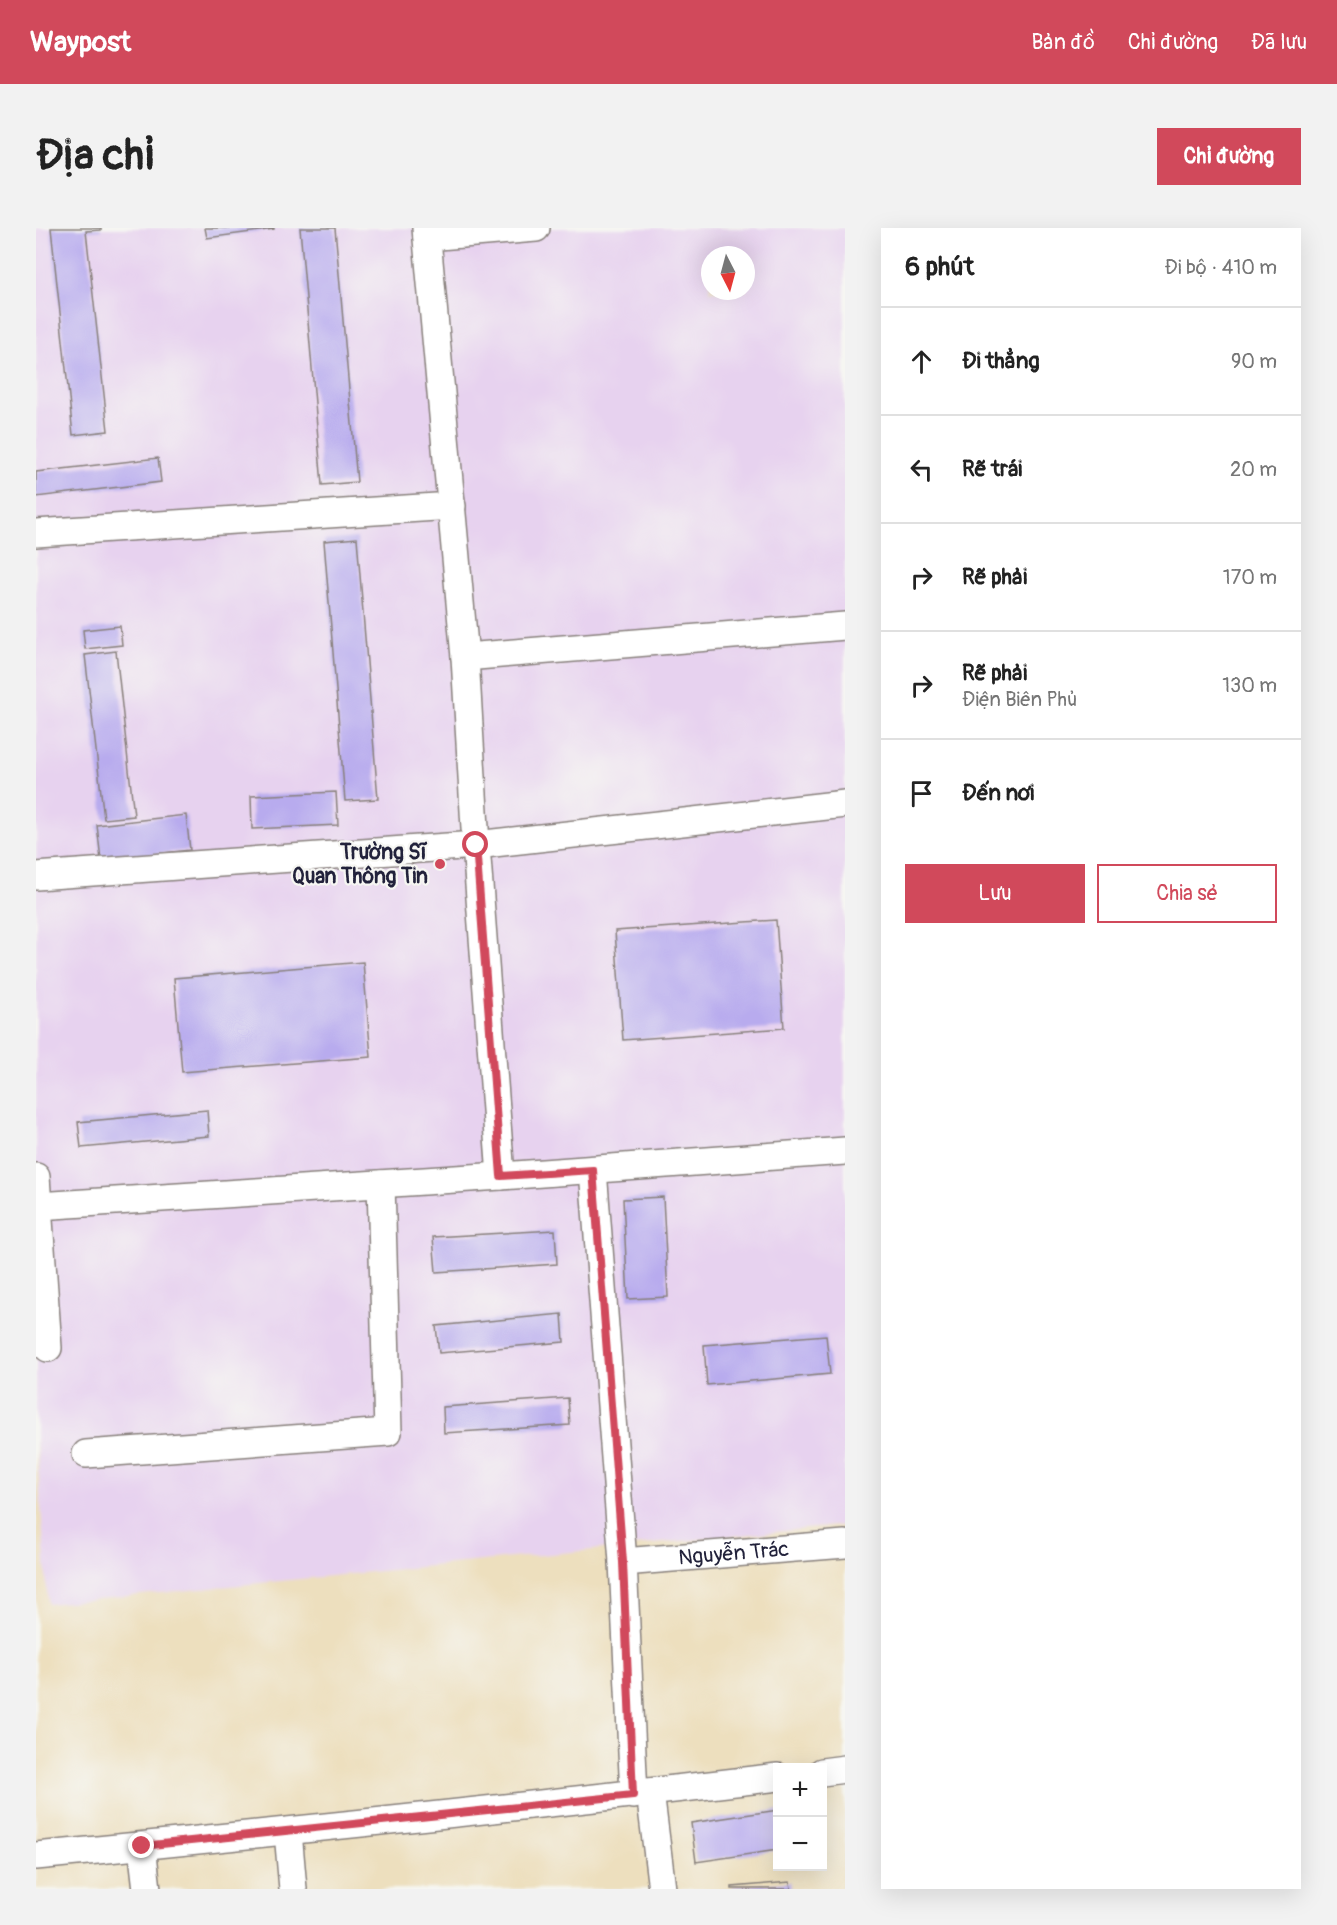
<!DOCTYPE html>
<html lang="vi">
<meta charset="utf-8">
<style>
:root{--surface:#fff;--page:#f2f2f2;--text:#222;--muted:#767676;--line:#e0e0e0;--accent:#d1495b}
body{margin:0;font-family:Pangolin,sans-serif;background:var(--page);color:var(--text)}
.controls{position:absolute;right:18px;bottom:18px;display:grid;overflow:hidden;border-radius:0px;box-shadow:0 6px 24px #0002}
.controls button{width:54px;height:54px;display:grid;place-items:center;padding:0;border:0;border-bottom:2px solid var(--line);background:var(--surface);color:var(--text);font:30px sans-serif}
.compass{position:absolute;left:665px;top:18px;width:54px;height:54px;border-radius:50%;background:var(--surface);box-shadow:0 6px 24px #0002;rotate:174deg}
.stop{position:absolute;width:18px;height:18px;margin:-14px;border:4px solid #d1495b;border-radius:50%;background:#fff}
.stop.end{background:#d1495b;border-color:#fff;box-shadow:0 2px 6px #0008}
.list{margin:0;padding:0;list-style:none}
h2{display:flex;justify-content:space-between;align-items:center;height:78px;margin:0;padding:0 24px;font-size:26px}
h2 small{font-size:20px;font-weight:400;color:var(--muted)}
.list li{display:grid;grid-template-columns:39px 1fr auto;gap:18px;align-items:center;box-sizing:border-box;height:108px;padding:0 24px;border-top:2px solid var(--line)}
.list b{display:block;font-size:22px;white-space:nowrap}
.list p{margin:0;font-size:20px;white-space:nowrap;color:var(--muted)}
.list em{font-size:20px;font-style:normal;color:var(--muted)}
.actions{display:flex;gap:12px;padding:18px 24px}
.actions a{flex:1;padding:14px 0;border:2px solid var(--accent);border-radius:0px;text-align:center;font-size:21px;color:var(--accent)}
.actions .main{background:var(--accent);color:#fff}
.icon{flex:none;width:33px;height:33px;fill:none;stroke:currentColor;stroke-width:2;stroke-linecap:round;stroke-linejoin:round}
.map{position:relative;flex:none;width:809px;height:1661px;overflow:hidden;border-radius:0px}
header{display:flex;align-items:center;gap:36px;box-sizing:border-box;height:84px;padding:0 30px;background:var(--accent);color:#fff}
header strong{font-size:28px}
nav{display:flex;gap:33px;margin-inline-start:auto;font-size:21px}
.intro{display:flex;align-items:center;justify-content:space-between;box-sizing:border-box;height:144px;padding:0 36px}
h1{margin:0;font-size:42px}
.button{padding:15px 27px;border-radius:0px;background:var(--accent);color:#fff;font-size:21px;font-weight:700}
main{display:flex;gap:36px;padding:0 36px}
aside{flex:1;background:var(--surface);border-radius:0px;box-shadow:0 6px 24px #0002}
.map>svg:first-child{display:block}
.built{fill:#e7d2ef;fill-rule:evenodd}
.building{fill:#b8abee}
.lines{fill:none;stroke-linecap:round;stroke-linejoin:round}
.minor-casing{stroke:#88807c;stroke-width:30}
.minor{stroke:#fff;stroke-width:27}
.route{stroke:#d1495b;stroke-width:8}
.poi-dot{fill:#d1495b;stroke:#f6f6f2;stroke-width:2}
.labels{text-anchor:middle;stroke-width:4.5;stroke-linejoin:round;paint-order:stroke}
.poi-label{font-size:21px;font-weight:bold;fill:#22223b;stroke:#f6f6f2;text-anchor:end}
.street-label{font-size:21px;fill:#22223b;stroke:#f6f6f2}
</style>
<header>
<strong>Waypost</strong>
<nav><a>Bản đồ</a><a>Chỉ đường</a><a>Đã lưu</a></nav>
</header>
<div class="intro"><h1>Địa chỉ</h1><a class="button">Chỉ đường</a></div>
<main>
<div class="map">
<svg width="809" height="1661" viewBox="0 0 809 1661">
<rect width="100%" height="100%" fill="#f6f6f2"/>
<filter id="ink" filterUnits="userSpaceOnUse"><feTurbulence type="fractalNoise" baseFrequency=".0167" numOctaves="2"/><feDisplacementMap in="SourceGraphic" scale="12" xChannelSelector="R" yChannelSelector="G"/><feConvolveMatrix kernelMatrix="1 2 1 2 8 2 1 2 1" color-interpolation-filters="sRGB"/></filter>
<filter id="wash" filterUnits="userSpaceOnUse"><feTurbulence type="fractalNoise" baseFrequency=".008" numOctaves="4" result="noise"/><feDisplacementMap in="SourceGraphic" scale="24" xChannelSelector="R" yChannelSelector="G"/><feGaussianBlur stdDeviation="1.35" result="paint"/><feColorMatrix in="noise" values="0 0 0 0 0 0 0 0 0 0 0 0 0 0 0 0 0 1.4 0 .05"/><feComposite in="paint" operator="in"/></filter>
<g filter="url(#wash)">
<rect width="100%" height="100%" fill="#eddfbe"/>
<path class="built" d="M0,0H809V1297L12,1376L0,1210ZM674,27H710V63H674Z"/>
<g id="blocks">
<g class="building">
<polygon points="15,0 65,0 65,2 50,3 72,203 37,207"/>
<polygon points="169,0 238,0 238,1 171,10"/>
<polygon points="264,0 299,0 321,254 286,257"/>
<polygon points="122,230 125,254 0,269 0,244"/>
<polygon points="321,310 342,571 309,573 288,313"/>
<polygon points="84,398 86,417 49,421 47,402"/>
<polygon points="80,423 98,588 68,591 49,427"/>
<polygon points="300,564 302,597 216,601 215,568"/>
<polygon points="150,587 154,622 65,632 61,597"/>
<polygon points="740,692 748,800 587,812 579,703"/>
<polygon points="327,734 335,829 146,844 138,750"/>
<polygon points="171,882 173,908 45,920 42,894"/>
<polygon points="627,969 632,1069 592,1071 587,971"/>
<polygon points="519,1002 521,1036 400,1044 397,1009"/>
<polygon points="526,1086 528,1114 403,1125 400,1098"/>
<polygon points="790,1107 794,1146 671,1157 668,1117"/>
<polygon points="532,1170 534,1197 408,1205 407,1179"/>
<polygon points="742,1582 742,1622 660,1634 655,1595"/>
<polygon points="754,1654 755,1661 696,1661 696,1659"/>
</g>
</g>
</g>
<g filter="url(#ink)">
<use href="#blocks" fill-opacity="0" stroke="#88807c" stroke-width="1.5"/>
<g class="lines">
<g class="minor-casing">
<g id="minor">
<polyline points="390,0 429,429 440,617 465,948"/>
<polyline points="391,9 500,0"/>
<polyline points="0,305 416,278"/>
<polyline points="429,429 809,398"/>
<polyline points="0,648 440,617 809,576"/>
<polyline points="557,942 587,1334 598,1567"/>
<polyline points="0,949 12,1120"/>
<polyline points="2,978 465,948 809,923"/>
<polyline points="50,1226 352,1204 345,956"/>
<path id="s1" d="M587,1334L809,1316"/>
<polyline points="786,1544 809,1541"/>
<polyline points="614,1564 626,1661"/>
<polyline points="252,1604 257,1661"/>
<polyline points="106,1618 111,1661"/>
<path d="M0,1628C247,1604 495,1578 742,1549"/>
</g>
</g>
<use href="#minor" class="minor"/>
</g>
</g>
<g class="lines" filter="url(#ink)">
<polyline class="route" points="106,1618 597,1567 587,1334 557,942 465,948 440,617"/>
</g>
<circle class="poi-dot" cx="404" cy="636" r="6"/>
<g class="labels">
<g class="poi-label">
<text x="392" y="631">Trường Sĩ<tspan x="392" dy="24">Quan Thông Tin</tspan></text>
</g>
<g class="street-label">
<text dy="7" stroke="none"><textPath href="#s1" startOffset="111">Nguyễn Trác</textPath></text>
</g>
</g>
</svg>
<div class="controls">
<button>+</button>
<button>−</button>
</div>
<svg class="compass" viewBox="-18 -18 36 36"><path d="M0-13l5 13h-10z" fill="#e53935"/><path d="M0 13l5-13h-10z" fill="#767676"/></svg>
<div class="stop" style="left:440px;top:617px"></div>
<div class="stop end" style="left:106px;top:1618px"></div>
</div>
<aside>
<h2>6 phút<small>Đi bộ · 410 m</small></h2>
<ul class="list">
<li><svg class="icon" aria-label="ahead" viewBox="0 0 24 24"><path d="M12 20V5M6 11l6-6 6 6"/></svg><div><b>Đi thẳng</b></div><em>90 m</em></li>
<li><svg class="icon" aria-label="left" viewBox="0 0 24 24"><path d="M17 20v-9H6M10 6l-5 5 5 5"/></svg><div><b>Rẽ trái</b></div><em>20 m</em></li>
<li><svg class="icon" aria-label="right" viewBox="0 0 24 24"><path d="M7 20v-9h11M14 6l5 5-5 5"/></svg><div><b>Rẽ phải</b></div><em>170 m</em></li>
<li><svg class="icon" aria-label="right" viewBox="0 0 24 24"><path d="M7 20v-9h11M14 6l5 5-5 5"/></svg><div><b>Rẽ phải</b><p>Điện Biên Phủ</p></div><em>130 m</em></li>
<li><svg class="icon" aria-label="arrive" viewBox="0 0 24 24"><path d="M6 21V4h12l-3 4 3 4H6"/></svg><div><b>Đến nơi</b></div></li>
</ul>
<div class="actions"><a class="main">Lưu</a><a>Chia sẻ</a></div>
</aside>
</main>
